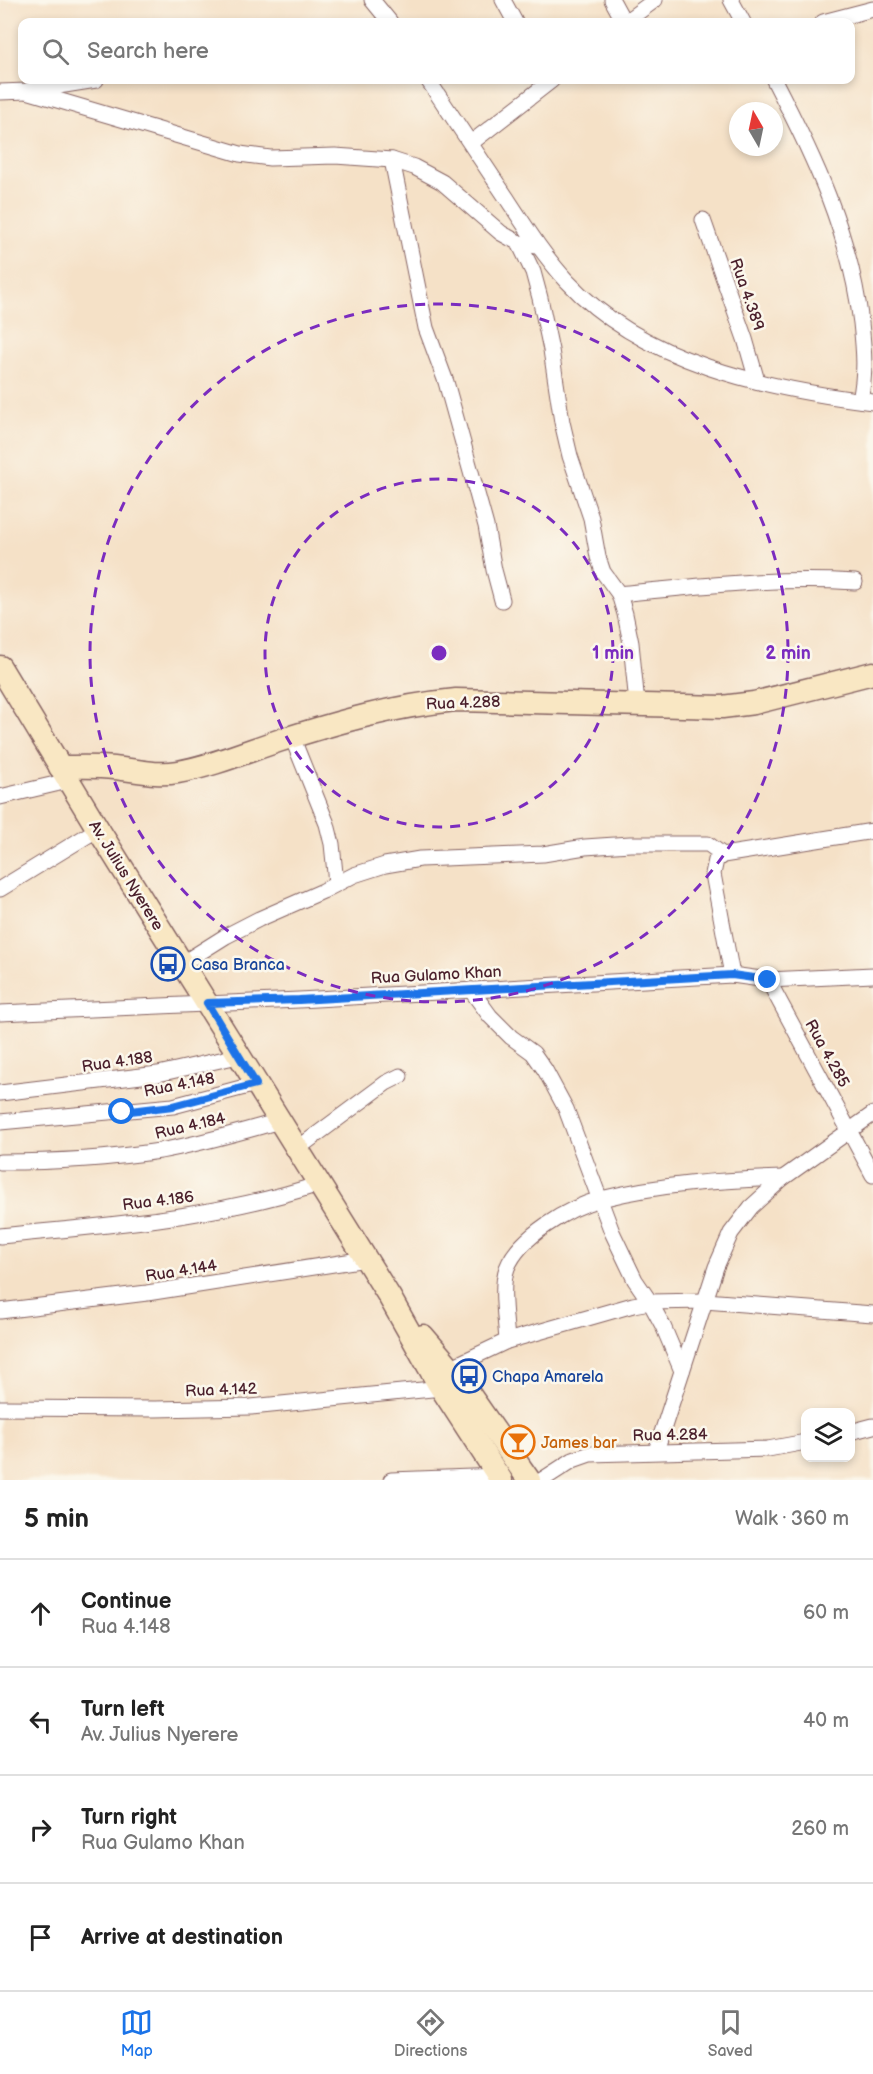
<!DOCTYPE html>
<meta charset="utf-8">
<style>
:root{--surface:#fff;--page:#f2f2f2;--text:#222;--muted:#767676;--line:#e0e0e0;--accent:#1a73e8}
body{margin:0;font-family:"Balsamiq Sans",sans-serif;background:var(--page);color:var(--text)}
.controls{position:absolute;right:18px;bottom:18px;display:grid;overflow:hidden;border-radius:12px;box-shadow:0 3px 9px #0003}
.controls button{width:54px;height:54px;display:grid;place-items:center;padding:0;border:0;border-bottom:2px solid var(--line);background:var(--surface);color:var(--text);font:30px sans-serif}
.compass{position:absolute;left:729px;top:102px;width:54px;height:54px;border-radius:50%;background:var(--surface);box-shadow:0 3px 9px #0003;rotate:351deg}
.stop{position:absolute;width:18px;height:18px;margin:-14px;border:4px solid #1a73e8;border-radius:50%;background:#fff}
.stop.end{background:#1a73e8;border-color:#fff;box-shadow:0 2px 6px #0008}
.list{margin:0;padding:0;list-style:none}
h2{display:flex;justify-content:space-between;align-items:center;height:78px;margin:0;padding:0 24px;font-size:26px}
h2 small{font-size:20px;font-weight:400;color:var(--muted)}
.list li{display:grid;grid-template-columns:39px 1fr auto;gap:18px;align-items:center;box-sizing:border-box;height:108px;padding:0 24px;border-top:2px solid var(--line)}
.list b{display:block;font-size:22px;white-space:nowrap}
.list p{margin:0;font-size:20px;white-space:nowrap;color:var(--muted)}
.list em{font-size:20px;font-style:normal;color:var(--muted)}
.icon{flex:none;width:33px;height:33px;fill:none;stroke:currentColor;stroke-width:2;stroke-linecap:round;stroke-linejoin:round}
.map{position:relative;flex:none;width:873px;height:1480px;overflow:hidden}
.search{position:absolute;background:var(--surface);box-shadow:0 3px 9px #0003;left:18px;right:18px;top:18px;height:66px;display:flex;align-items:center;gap:15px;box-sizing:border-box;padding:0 21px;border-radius:12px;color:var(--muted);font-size:22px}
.sheet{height:510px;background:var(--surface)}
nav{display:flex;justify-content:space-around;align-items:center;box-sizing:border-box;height:84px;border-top:2px solid var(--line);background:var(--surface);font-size:16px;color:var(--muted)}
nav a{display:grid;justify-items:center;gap:3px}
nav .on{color:var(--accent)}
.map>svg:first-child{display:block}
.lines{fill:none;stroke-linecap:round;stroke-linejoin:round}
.street-casing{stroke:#866362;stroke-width:17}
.secondary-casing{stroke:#866362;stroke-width:25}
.street{stroke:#fff;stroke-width:15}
.secondary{stroke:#f9e7c3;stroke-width:22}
.route{stroke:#1a73e8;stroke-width:8}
.ring{fill:none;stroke:#7b2cbf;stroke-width:3;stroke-dasharray:10 8}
.labels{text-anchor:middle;stroke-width:5;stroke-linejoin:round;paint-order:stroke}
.street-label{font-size:16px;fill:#4a1f2b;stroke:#fbf7ec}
.transit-label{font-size:16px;fill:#164399;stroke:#fbf7ec;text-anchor:start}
.food-label{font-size:16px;fill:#c56008;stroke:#fbf7ec;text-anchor:start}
.centre{fill:#7b2cbf;stroke:#fbf7ec;stroke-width:3}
.ring-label{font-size:18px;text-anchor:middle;font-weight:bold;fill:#7b2cbf;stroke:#fbf7ec;stroke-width:5;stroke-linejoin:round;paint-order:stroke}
</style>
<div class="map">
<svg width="873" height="1480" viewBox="0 0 873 1480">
<rect width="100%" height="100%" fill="#fbf7ec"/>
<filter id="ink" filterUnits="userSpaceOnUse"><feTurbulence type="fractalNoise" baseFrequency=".0167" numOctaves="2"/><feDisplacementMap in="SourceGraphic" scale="12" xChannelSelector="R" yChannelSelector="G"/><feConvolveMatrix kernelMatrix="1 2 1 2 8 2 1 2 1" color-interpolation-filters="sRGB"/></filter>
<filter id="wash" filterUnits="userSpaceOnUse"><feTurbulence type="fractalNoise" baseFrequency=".008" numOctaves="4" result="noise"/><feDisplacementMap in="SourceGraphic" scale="24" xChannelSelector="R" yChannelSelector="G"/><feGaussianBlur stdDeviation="1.35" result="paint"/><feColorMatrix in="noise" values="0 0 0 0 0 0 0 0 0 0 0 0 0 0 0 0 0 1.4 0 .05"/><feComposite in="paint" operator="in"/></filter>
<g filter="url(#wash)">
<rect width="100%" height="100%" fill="#f5e1c7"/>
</g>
<g filter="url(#ink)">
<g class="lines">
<g class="street-casing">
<g id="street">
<polyline points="372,0 390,22"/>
<polyline points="503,0 515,22"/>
<polyline points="612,0 624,22"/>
<polyline points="731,0 743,22"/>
<polyline points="625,22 655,0"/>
<polyline points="823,22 873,9"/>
<path d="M428,80C454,119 480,158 506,197C525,226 543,255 567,281C643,363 767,389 873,402"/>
<path d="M774,80C815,159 850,233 861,323C864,351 866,373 860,400"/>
<polyline points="27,91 240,154 270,158 335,156 392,160 414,167 442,182 501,233 519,243 537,246"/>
<polyline points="0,92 27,91 96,80"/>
<polyline points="471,143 552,80"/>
<polyline points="392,160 426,328 446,382 486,526 494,570 502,600"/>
<polyline points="703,220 745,339 757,381"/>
<polyline points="519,243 533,272 540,298 551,350 562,422 570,456 591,518 598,557 603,572 619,594 625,614 631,643 637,704"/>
<path d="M619,594C697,586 776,577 855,582"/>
<polyline points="292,737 327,824 332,844 336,883"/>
<polyline points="0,797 68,781"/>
<polyline points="0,889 98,829"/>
<polyline points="183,963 226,936 259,919 323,891 354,875 385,865 420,859 543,854 585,847 630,844 708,844 723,855"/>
<polyline points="732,975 713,874 716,860 723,855 873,831"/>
<polyline points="768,980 873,1175"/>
<polyline points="471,990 490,1016 511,1037 533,1053 545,1070 566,1109 612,1232 635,1280 650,1302 663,1326 682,1371"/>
<polyline points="0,1013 299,1000 732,975 768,980 873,975"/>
<polyline points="0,1093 158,1074 238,1056"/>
<polyline points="0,1122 173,1106 256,1084"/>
<polyline points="297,1149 386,1083 400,1076"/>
<path d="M0,1162C53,1162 107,1159 160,1151C200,1144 240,1132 280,1121"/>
<path d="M0,1236C107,1225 216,1218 319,1184"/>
<polyline points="0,1311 147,1293 366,1259"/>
<path d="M507,1341C506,1321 500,1287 507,1268C519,1237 569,1207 601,1199C660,1184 722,1180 783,1178"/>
<polyline points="450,1368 507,1341 633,1305 650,1302 705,1301 873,1314"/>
<polyline points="0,1408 155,1409 251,1407 442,1388"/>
<polyline points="850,1432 873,1426"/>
<polyline points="656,1451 716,1267 731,1233 751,1207 783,1178 873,1114"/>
<polyline points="391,1480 499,1476"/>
<polyline points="542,1480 573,1460 590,1454 768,1449 806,1442"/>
</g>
</g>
<g class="secondary-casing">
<g id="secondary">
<polyline points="0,667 98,829 389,1296 438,1383 501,1480"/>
<path d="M60,767C78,767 96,766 114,768C136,770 156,776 178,772C212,766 245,752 278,741C338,722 393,706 456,700L722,707L754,703L873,673"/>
<polyline points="423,1336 453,1371 529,1480"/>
</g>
</g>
<use href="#street" class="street"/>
<use href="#secondary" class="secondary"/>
</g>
</g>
<g class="lines" filter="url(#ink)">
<polyline class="route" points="122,1112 173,1106 256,1084 207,1003 299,1000 732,975 768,980"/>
</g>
<g class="ring">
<circle cx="439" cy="653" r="174"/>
<circle cx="439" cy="653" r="349"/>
</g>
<defs>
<g id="bus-ring" transform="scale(1.725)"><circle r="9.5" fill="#fbf7ec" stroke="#1a4fb4" stroke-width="1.5"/><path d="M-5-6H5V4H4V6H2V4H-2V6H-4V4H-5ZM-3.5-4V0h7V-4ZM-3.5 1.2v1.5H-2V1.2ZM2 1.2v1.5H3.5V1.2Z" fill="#1a4fb4"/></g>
<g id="bar-ring" transform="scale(1.725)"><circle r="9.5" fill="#fbf7ec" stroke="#e8710a" stroke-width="1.5"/><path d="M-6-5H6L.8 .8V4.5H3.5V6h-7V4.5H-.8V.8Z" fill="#e8710a"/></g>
</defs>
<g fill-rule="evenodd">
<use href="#bus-ring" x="168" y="964"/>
<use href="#bus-ring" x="469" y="1376"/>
<use href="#bar-ring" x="518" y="1442"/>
</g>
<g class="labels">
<g class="street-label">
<text transform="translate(748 294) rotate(71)" y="6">Rua 4.389</text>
<text transform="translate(463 702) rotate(-2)" y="6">Rua 4.288</text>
<text transform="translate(127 875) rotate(58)" y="6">Av. Julius Nyerere</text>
<text transform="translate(436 974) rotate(-3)" y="6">Rua Gulamo Khan</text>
<text transform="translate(828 1053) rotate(61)" y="6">Rua 4.285</text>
<text transform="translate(117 1061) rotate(-8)" y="6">Rua 4.188</text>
<text transform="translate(179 1084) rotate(-11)" y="6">Rua 4.148</text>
<text transform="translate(190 1125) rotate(-13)" y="6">Rua 4.184</text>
<text transform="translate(158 1200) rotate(-7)" y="6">Rua 4.186</text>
<text transform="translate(181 1270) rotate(-9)" y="6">Rua 4.144</text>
<text transform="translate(221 1389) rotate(-2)" y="6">Rua 4.142</text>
<text transform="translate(670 1434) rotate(-1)" y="6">Rua 4.284</text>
</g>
<g class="transit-label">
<text x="191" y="970">Casa Branca</text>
<text x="492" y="1382">Chapa Amarela</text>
</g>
<g class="food-label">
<text x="541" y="1448">James bar</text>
</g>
</g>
<circle cx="439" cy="653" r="9" class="centre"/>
<g class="ring-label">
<text x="613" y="659">1 min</text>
<text x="788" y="659">2 min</text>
</g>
</svg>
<div class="controls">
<button><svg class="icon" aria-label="layers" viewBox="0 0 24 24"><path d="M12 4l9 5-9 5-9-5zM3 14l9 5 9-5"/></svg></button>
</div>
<svg class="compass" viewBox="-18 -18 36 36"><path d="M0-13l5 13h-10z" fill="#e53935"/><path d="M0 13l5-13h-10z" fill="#767676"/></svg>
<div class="stop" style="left:122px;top:1112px"></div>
<div class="stop end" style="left:768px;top:980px"></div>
<div class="search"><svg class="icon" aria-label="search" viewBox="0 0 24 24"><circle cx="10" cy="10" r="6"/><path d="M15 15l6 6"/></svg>Search here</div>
</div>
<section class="sheet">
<h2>5 min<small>Walk · 360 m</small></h2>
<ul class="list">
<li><svg class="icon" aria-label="ahead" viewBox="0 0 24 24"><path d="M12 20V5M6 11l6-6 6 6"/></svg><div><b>Continue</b><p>Rua 4.148</p></div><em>60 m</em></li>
<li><svg class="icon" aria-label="left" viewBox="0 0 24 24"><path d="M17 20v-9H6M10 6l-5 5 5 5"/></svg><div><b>Turn left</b><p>Av. Julius Nyerere</p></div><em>40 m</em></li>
<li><svg class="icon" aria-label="right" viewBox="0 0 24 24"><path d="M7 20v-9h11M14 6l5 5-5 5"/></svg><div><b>Turn right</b><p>Rua Gulamo Khan</p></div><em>260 m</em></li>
<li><svg class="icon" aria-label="arrive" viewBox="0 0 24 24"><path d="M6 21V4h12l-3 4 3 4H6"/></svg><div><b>Arrive at destination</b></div></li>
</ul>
</section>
<nav>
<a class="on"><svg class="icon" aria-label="map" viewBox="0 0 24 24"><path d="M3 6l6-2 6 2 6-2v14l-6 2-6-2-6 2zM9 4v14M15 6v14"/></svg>Map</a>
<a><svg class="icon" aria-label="directions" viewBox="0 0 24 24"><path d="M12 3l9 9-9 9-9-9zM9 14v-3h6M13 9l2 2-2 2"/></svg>Directions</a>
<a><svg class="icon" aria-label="saved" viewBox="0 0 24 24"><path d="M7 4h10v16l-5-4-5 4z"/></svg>Saved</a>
</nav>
